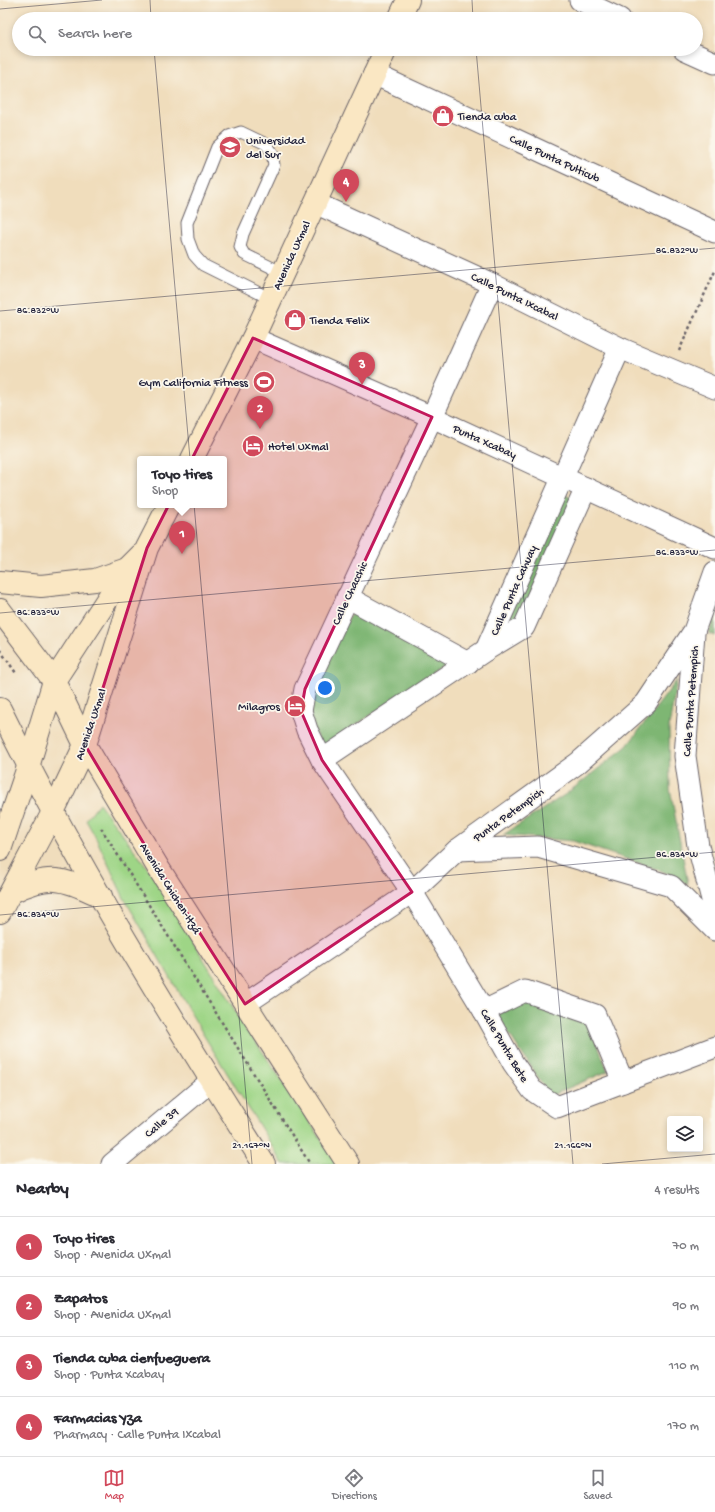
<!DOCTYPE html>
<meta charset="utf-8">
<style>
:root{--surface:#fff;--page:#f7f7f7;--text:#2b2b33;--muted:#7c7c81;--line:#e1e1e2;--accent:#d1495b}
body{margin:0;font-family:"Gochi Hand",sans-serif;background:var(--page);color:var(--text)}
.controls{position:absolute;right:12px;bottom:12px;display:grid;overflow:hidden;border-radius:4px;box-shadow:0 2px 6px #0003}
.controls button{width:36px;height:36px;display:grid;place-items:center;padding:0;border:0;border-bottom:1px solid var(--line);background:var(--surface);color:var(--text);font:20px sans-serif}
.you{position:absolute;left:325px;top:688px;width:14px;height:14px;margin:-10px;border:3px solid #fff;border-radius:50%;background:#1a73e8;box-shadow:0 0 0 6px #1a73e833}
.badge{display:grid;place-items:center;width:26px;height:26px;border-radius:50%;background:var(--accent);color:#fff;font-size:13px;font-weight:700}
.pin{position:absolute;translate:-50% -33px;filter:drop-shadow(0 1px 2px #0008)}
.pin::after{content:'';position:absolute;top:21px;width:14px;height:12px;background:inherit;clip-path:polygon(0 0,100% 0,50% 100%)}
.popup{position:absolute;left:137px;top:456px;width:90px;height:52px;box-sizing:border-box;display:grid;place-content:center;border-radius:4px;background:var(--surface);filter:drop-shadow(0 1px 3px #0005);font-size:13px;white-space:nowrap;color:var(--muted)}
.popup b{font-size:15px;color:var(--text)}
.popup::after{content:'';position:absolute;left:50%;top:100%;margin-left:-8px;border:8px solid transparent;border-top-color:var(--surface)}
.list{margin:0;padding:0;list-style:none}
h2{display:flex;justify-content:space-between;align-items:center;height:52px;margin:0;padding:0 16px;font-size:17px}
h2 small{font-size:13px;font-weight:400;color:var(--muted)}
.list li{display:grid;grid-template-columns:26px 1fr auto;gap:12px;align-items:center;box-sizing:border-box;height:60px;padding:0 16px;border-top:1px solid var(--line)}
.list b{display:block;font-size:15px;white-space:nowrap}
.list p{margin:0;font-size:13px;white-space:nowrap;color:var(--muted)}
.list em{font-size:13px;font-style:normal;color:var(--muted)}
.icon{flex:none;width:22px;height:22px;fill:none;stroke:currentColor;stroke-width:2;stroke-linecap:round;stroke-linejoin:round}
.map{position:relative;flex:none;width:715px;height:1164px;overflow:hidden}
.search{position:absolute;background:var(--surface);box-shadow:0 2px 6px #0003;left:12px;right:12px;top:12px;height:44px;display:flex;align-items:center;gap:10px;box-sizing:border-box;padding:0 14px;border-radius:22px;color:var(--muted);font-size:15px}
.sheet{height:292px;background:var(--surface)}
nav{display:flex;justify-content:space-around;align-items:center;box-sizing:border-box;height:56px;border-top:1px solid var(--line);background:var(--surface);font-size:11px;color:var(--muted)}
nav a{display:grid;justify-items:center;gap:2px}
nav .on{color:var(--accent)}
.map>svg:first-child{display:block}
.green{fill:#9ed586;stroke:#607c60}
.forest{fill:#7eb673;stroke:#506c57}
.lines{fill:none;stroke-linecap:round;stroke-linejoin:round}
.service-casing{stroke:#6a6368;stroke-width:13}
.minor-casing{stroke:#6a6368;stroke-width:23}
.secondary-casing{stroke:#6a6368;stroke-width:24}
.path{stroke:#6a6368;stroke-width:2.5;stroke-dasharray:3 3;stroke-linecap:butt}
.service{stroke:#fff;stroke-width:11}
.minor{stroke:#fff;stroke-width:21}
.secondary{stroke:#fae7c3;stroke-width:22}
.marked{fill:#c2185b;fill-opacity:0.2;stroke:#c2185b;stroke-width:3;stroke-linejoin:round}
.ticks{fill:none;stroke:#22223b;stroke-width:1;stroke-opacity:0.45}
.labels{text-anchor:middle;stroke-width:3.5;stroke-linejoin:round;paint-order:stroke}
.poi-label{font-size:12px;fill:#22223b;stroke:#fbf7ec;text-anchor:start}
.street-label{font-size:12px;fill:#22223b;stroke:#fbf7ec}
.ticks-label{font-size:10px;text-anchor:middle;fill:#22223b;stroke:#fbf7ec;stroke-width:3.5;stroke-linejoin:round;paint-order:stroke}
</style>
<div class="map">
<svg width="715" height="1164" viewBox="0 0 715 1164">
<rect width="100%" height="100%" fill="#fbf7ec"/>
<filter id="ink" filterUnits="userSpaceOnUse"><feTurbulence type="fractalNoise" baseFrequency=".025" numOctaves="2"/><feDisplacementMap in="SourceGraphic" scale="8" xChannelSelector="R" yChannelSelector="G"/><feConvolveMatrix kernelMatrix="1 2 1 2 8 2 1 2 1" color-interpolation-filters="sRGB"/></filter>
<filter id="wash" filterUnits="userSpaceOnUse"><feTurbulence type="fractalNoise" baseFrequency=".012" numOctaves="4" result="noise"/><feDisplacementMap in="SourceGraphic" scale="16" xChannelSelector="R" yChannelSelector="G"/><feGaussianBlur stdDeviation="0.9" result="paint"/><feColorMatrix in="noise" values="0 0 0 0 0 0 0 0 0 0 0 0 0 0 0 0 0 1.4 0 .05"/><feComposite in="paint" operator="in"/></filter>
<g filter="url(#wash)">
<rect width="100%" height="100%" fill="#f0ddbc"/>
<polygon class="green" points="99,803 150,871 237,1014 338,1164 283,1164 203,1034 124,898 97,840 86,820"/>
<g class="forest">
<polygon points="560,493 574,499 517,626 504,620"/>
<polygon points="354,608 448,665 322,747 309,720 311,690"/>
<polygon points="715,614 715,636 709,634"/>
<polygon points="677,680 669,727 670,789 688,884 662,871 573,841 503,835 566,794 627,746"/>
<polygon points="520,1001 587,1019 608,1071 550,1096 496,1014"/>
</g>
</g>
<g filter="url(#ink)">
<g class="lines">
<g class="service-casing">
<polyline id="service" points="271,299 203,265 194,255 188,239 187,223 217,147 229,136 241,132 266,144 272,152 274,165 243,234 240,247 244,254 283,273"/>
</g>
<g class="minor-casing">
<g id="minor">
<polyline points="580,0 620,19"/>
<polyline points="684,49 715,63"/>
<polyline points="374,74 715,232"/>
<polyline points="315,203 492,284 620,348 715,388"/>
<polyline points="492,284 432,417 305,689 301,711 307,730 322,760 412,892 484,1011 513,1063 532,1090 557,1107 715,1047"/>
<polyline points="253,338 432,417 715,548"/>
<polyline points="347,597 468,663"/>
<polyline points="694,633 685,756 698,846 715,911"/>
<polyline points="486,650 620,348"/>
<polyline points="322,760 486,650 524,627 586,488"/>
<polyline points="457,850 538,847 671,886 715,930"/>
<polyline points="245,1004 412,892 457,850 578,763 646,703 694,631 715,572"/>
<polyline points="484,1011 525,991 595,1015 623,1082"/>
<polyline points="112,1164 211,1081"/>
</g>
</g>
<g class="secondary-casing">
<g id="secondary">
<polyline points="399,19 408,0"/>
<polyline points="192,459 253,338 386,49"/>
<polyline points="0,582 41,586 95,580 127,569"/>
<polyline points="0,610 54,681 85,745 159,869 348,1164"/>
<path d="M0,709C77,866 170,1016 264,1164"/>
<polyline points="0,850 28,767 54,681 127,569 141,555"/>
<path d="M12,892C52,872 63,879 101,896"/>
<polyline points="0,912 53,812 85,745 147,548 169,505"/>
</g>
</g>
<g class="path">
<polyline points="679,351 715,271"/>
<polyline points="0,650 16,673"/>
<polyline points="101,828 310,1164"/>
</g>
<use href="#service" class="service"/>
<use href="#minor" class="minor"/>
<use href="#secondary" class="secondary"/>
</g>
</g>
<path class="marked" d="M253,338L432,417L305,689L301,711L322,760L412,892L245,1004L159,869L85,745L147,548Z"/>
<path class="ticks" d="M150,0L151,19M472,0L473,19M0,9L102,0M154,49L252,1164M476,49L573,1164M0,311L715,248M0,613L715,550M0,915L715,852M602,1164L715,1154"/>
<defs>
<g id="shop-disc" transform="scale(1.15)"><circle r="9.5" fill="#d1495b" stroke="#fbf7ec"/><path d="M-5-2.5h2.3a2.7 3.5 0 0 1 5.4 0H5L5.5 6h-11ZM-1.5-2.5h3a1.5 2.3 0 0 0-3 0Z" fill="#fff"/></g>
<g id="university-disc" transform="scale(1.15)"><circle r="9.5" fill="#d1495b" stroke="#fbf7ec"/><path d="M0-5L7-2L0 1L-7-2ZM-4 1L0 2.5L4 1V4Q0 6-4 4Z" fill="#fff"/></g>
<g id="stadium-disc" transform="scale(1.15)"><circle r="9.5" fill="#d1495b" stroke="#fbf7ec"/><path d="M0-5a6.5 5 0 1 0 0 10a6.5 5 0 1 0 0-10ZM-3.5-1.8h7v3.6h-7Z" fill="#fff"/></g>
<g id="hotel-disc" transform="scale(1.15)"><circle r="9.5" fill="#d1495b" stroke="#fbf7ec"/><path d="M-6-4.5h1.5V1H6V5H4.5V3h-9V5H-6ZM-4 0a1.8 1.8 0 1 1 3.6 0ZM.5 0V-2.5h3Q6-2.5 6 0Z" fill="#fff"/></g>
</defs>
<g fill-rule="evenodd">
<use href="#shop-disc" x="443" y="116"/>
<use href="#university-disc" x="230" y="147"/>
<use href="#shop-disc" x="295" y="320"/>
<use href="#stadium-disc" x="264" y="382"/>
<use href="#hotel-disc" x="253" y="446"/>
<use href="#hotel-disc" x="295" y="706"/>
</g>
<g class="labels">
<g class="poi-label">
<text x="458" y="120">Tienda cuba</text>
<text x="246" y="144">Universidad<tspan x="246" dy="14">del Sur</tspan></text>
<text x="310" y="324">Tienda Felix</text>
<text x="248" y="386" text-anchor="end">Gym California Fitness</text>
<text x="268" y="450">Hotel Uxmal</text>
<text x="280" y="710" text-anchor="end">Milagros</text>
</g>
<g class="street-label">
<text transform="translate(555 158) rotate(25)" y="4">Calle Punta Pulticub</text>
<text transform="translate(291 255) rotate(-65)" y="4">Avenida Uxmal</text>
<text transform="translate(515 296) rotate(26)" y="4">Calle Punta Ixcabal</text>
<text transform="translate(485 441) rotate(24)" y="4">Punta Xcabay</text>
<text transform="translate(513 590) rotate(-66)" y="4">Calle Punta Cahuay</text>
<text transform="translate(349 593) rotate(-65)" y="4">Calle Chacchic</text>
<text transform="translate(690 701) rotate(-86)" y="4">Calle Punta Petempich</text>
<text transform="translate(90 724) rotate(-71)" y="4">Avenida Uxmal</text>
<text transform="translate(508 814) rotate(-36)" y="4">Punta Petempich</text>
<text transform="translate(171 888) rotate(58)" y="4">Avenida Chichen-Itzá</text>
<text transform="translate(505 1045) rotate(59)" y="4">Calle Punta Bete</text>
<text transform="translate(161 1122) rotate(-40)" y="4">Calle 39</text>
</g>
</g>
<g class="ticks-label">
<text x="677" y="253">86.832°W</text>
<text x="38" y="313">86.832°W</text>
<text x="677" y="555">86.833°W</text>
<text x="38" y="615">86.833°W</text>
<text x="677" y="857">86.834°W</text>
<text x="38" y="917">86.834°W</text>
<text x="251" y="1148">21.167°N</text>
<text x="573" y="1148">21.166°N</text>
</g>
</svg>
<div class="controls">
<button><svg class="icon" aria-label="layers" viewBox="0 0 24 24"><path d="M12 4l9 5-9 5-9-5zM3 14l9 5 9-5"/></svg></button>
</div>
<div class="you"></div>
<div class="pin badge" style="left:182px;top:554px">1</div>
<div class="popup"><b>Toyo tires</b>Shop</div>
<div class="pin badge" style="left:260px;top:429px">2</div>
<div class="pin badge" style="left:362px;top:385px">3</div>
<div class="pin badge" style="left:346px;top:202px">4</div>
<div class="search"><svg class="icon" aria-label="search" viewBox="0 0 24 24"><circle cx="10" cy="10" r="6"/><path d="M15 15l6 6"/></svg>Search here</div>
</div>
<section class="sheet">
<h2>Nearby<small>4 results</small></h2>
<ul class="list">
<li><span class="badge">1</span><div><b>Toyo tires</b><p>Shop · Avenida Uxmal</p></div><em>70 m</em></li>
<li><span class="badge">2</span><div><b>Zapatos</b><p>Shop · Avenida Uxmal</p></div><em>90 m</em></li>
<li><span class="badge">3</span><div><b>Tienda cuba cienfueguera</b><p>Shop · Punta Xcabay</p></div><em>110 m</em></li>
<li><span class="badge">4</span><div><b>Farmacias Yza</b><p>Pharmacy · Calle Punta Ixcabal</p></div><em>170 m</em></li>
</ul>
</section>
<nav>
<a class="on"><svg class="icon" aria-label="map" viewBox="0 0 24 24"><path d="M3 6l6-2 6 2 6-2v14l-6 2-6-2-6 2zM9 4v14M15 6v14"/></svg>Map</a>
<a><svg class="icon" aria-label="directions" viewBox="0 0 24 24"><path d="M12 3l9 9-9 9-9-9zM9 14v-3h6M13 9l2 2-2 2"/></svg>Directions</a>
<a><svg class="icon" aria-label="saved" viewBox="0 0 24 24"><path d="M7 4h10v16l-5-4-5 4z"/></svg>Saved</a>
</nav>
